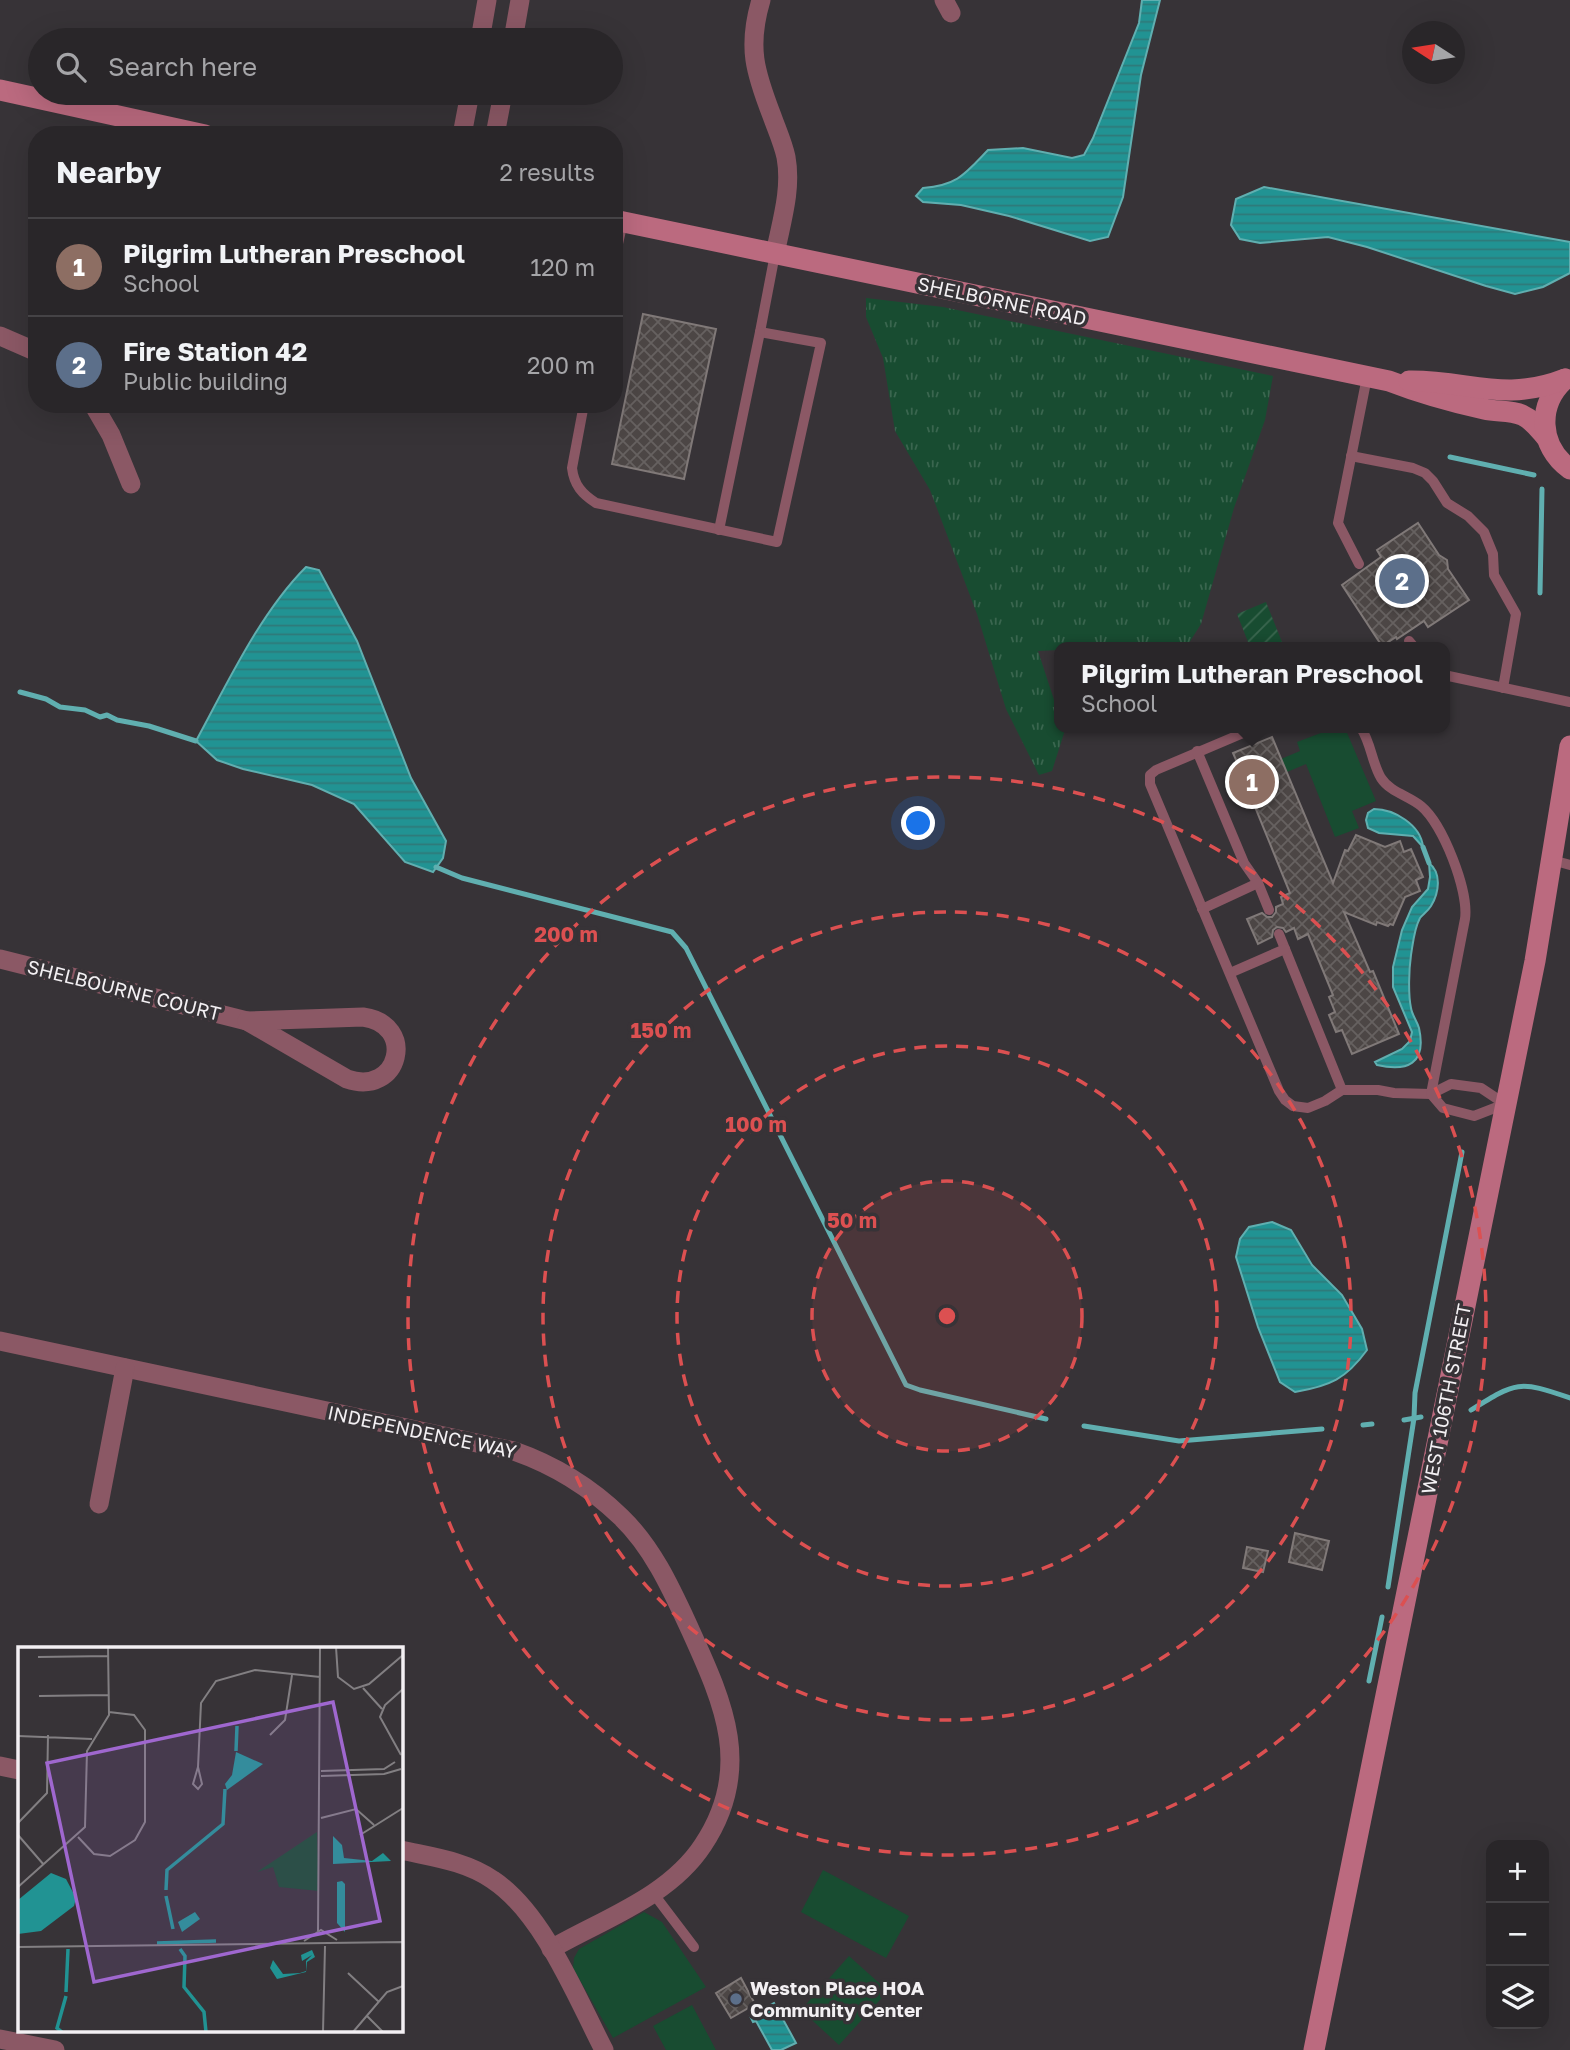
<!DOCTYPE html>
<meta charset="utf-8">
<style>
:root{--surface:#292629;--page:#312e31;--text:#f1f3f6;--muted:#a5a5a8;--line:#454346;--accent:#bca0f2}
body{margin:0;font-family:"Golos Text",sans-serif;background:var(--page);color:var(--text)}
.controls{position:absolute;right:21px;bottom:21px;display:grid;overflow:hidden;border-radius:14px;box-shadow:0 7px 28px #0002}
.controls button{width:63px;height:63px;display:grid;place-items:center;padding:0;border:0;border-bottom:2px solid var(--line);background:var(--surface);color:var(--text);font:35px sans-serif}
.compass{position:absolute;left:1402px;top:21px;width:63px;height:63px;border-radius:50%;background:var(--surface);box-shadow:0 7px 28px #0002;rotate:282deg}
.you{position:absolute;left:919px;top:824px;width:24px;height:24px;margin:-18px;border:5px solid #fff;border-radius:50%;background:#1a73e8;box-shadow:0 0 0 10px #1a73e833}
.badge{display:grid;place-items:center;width:46px;height:46px;border-radius:50%;background:var(--accent);color:#fff;font-size:23px;font-weight:700}
.pin{position:absolute;translate:-50% -50%;border:4px solid #fff;box-shadow:0 2px 7px #0006}
.popup{position:absolute;left:1054px;top:642px;width:396px;height:91px;box-sizing:border-box;display:grid;place-content:center;border-radius:14px;background:var(--surface);filter:drop-shadow(0 2px 5px #0005);font-size:23px;white-space:nowrap;color:var(--muted)}
.popup b{font-size:26px;color:var(--text)}
.popup::after{content:'';position:absolute;left:50%;top:100%;margin-left:-14px;border:14px solid transparent;border-top-color:var(--surface)}
.list{margin:0;padding:0;list-style:none}
h2{display:flex;justify-content:space-between;align-items:center;height:91px;margin:0;padding:0 28px;font-size:30px}
h2 small{font-size:23px;font-weight:400;color:var(--muted)}
.list li{display:grid;grid-template-columns:46px 1fr auto;gap:21px;align-items:center;box-sizing:border-box;height:98px;padding:0 28px;border-top:2px solid var(--line)}
.list b{display:block;font-size:26px;white-space:nowrap}
.list p{margin:0;font-size:23px;white-space:nowrap;color:var(--muted)}
.list em{font-size:23px;font-style:normal;color:var(--muted)}
.icon{flex:none;width:38px;height:38px;fill:none;stroke:currentColor;stroke-width:2;stroke-linecap:round;stroke-linejoin:round}
.map{position:relative;flex:none;width:1570px;height:2050px;overflow:hidden}
.search{position:absolute;background:var(--surface);box-shadow:0 7px 28px #0002;left:28px;top:28px;width:595px;height:77px;display:flex;align-items:center;gap:18px;box-sizing:border-box;padding:0 24px;border-radius:38px;color:var(--muted);font-size:26px}
.panel{position:absolute;background:var(--surface);box-shadow:0 7px 28px #0002;left:28px;top:126px;width:595px;height:287px;border-radius:28px}
.map>svg:first-child{display:block}
.grass{fill:url(#grass-tufts)}
.park{fill:#184c31}
.garden{fill:url(#garden-furrows)}
.water{fill:url(#water-rules);stroke:#60afb0;stroke-width:2}
.lines{fill:none;stroke-linecap:round;stroke-linejoin:round}
.stream{stroke:#60afb0;stroke-width:5}
.building{fill:url(#building-cross-hatch);stroke:#807978;stroke-width:2}
.lane{stroke:#8b5865;stroke-width:10}
.street{stroke:#8b5865;stroke-width:19}
.secondary{stroke:#bb6a7f;stroke-width:21}
.ring{fill:none;stroke:#dc5051;stroke-width:3.5;stroke-dasharray:12 9}
.service-dot{fill:#5c6f8a;stroke:#373337;stroke-width:2.5}
.labels{text-anchor:middle;stroke-width:7;stroke-linejoin:round;paint-order:stroke}
.street-label{font-size:19px;fill:#f3f0f3;stroke:#373337}
.poi-label{font-size:19px;font-weight:bold;fill:#f3f0f3;stroke:#373337;text-anchor:start}
.inset-river{fill:none;stroke:#219393;stroke-width:3.5}
.inset-road{fill:none;stroke:#827f82;stroke-width:2}
.view{fill:#9f67cf;fill-opacity:0.15;stroke:#9f67cf;stroke-width:3.5}
.inset-edge{fill:none;stroke:#f3f0f3;stroke-width:3.5}
.centre{fill:#dc5051;stroke:#373337;stroke-width:3.5}
.ring-label{font-size:21px;text-anchor:middle;font-weight:bold;fill:#dc5051;stroke:#373337;stroke-width:7;stroke-linejoin:round;paint-order:stroke}
</style>
<div class="map">
<svg width="1570" height="2050" viewBox="0 0 1570 2050">
<defs>
<pattern id="grass-tufts" width="24" height="20" patternUnits="userSpaceOnUse" patternTransform="scale(1.75)"><rect width="24" height="20" fill="#184c31"/><path d="M3 7l-1-3M5 7V3M7 7l1-3M15 17l-1-3M17 17v-4M19 17l1-3" fill="none" stroke="#3a664f"/></pattern>
<pattern id="garden-furrows" width="10" height="10" patternUnits="userSpaceOnUse" patternTransform="scale(1.75)"><rect width="10" height="10" fill="#184c31"/><path d="M-1 1l2-2M0 10L10 0M9 11l2-2" fill="none" stroke="#3a664f"/></pattern>
<pattern id="water-rules" width="6" height="5" patternUnits="userSpaceOnUse" patternTransform="scale(1.75)"><rect width="6" height="5" fill="#219393"/><path d="M0 2.5h6" fill="none" stroke="#2f7979"/></pattern>
<pattern id="building-cross-hatch" width="8" height="8" patternUnits="userSpaceOnUse" patternTransform="scale(1.75)"><rect width="8" height="8" fill="#4c4645"/><path d="M0 0l8 8M0 8l8-8" fill="none" stroke="#666160"/></pattern>
</defs>
<rect width="100%" height="100%" fill="#373337"/>
<polygon class="grass" points="866,298 943,307 1273,376 1265,420 1234,508 1201,624 1189,643 1119,647 1060,647 1059,650 1038,651 1059,715 1060,728 1064,728 1065,730 1052,771 1039,775 1006,709 977,614 930,490 895,431 883,358 866,317"/>
<g class="park">
<polygon points="1334,728 1345,728 1376,801 1352,811 1359,828 1335,837 1306,764 1287,772 1281,759 1300,751 1297,742"/>
<polygon points="823,1870 909,1916 886,1958 801,1912"/>
<polygon points="644,1912 662,1922 706,1987 613,2038 573,1968 574,1958 579,1949"/>
<polygon points="849,1956 888,1991 839,2045 801,2010"/>
<polygon points="692,2005 716,2050 666,2050 653,2026"/>
</g>
<polygon class="garden" points="1266,602 1284,647 1250,647 1237,614"/>
<g class="water">
<path d="M1142,0H1160L1141,75L1123,197L1108,237L1090,241L1009,216L961,205L923,202L916,196L923,188C958,185 965,174 988,150L1023,148L1072,158L1084,155L1093,138L1139,23Z"/>
<polygon points="1264,187 1570,242 1570,273 1543,287 1515,294 1486,286 1367,247 1328,237 1260,243 1240,239 1231,225 1236,199"/>
<path d="M306,567L319,570L357,641L411,778L446,841L443,858L433,872L405,862L354,804L312,785L243,769L217,760L196,741C227,684 260,613 306,567Z"/>
<path d="M1374,809C1394,809 1421,825 1423,847L1413,836L1379,833L1368,828L1366,820L1368,813Z"/>
<path d="M1429,863C1442,873 1439,893 1431,906C1428,911 1423,914 1420,918C1414,929 1413,943 1411,955C1409,969 1408,994 1411,1008C1412,1015 1417,1021 1419,1028C1427,1064 1407,1072 1377,1065L1375,1062L1402,1049L1410,1041L1412,1032L1393,987V967L1402,930L1412,907L1428,889L1430,877Z"/>
<path d="M1272,1222L1291,1230L1312,1265L1342,1295L1362,1329L1367,1350C1346,1379 1330,1386 1295,1392L1280,1382L1258,1327L1236,1257L1240,1239L1249,1227Z"/>
<polygon points="774,2003 796,2043 781,2050 772,2050 756,2021 753,2022 750,2016"/>
</g>
<g class="lines">
<g class="stream">
<polyline points="1450,457 1534,475"/>
<polyline points="1540,593 1542,489"/>
<polyline points="20,692 46,699 60,707 85,710 100,717 107,715 117,720 149,726 196,741"/>
<polyline points="1423,847 1429,863"/>
<polyline points="436,867 462,878 672,932 686,948 906,1385 920,1390 1046,1419"/>
<path d="M1471,1410C1516,1382 1519,1380 1570,1398"/>
<polyline points="1404,1420 1421,1417"/>
<polyline points="1363,1425 1372,1424"/>
<polyline points="1084,1426 1179,1441 1322,1429"/>
<polyline points="1388,1587 1414,1418 1415,1393 1462,1152"/>
<polyline points="1369,1681 1382,1617"/>
</g>
</g>
<g class="building">
<polygon points="643,314 716,329 684,479 612,464"/>
<polygon points="1418,523 1439,555 1447,560 1448,569 1469,600 1428,627 1424,621 1397,639 1396,637 1382,646 1342,585 1381,557 1377,550"/>
<polygon points="1272,737 1333,883 1345,850 1348,851 1356,835 1385,847 1400,841 1404,852 1411,849 1423,877 1416,880 1420,891 1405,897 1393,925 1390,924 1388,926 1377,922 1376,925 1344,912 1370,972 1373,971 1399,1034 1352,1054 1342,1030 1336,1032 1329,1015 1335,1012 1329,997 1333,995 1308,934 1298,939 1294,928 1286,932 1283,928 1277,927 1273,930 1272,937 1258,944 1247,919 1262,913 1267,917 1272,917 1276,912 1276,907 1283,904 1281,897 1290,893 1249,792 1243,794 1236,778 1243,776 1233,753"/>
<polygon points="1295,1533 1329,1541 1322,1570 1289,1562"/>
<polygon points="1247,1547 1268,1551 1263,1572 1243,1568"/>
<polygon points="741,1978 755,2004 731,2018 716,1993"/>
</g>
<g class="lines">
<g class="lane">
<polyline points="614,261 623,222"/>
<path d="M584,404L572,468C574,485 582,494 596,503L777,542L821,343L760,332L775,254"/>
<polyline points="1351,456 1413,468 1425,473 1433,481 1447,503 1468,516 1484,532 1493,554 1494,575 1516,614 1503,688"/>
<polyline points="719,530 760,332"/>
<polyline points="1359,564 1338,523 1367,377"/>
<polyline points="1409,641 1414,647"/>
<polyline points="1444,675 1570,702"/>
<polyline points="1255,728 1156,770 1150,775 1150,784 1279,1091 1285,1100 1293,1106 1308,1108 1325,1101 1342,1090 1378,1090 1394,1093 1431,1094 1451,1084 1481,1088 1505,1104"/>
<path d="M1361,728C1371,743 1372,763 1381,778C1390,792 1409,796 1421,806C1443,824 1469,891 1465,919L1431,1094"/>
<polyline points="1197,751 1244,863 1258,883 1269,910"/>
<polyline points="1552,860 1570,865"/>
<polyline points="1202,909 1258,883"/>
<polyline points="1279,934 1342,1090"/>
<polyline points="1230,973 1285,949"/>
<polyline points="1431,1094 1443,1108 1474,1116 1505,1104"/>
<polyline points="653,1893 694,1947"/>
</g>
<g class="street">
<path d="M761,0C747,47 755,72 772,116C777,130 783,143 786,157C792,190 781,223 775,254"/>
<polyline points="944,0 951,13"/>
<polyline points="480,40 487,0"/>
<polyline points="513,40 520,0"/>
<polyline points="462,135 470,93"/>
<polyline points="495,135 503,93"/>
<polyline points="0,336 37,352"/>
<polyline points="93,404 111,435 131,484"/>
<polyline points="0,959 247,1021"/>
<path d="M363,1017C417,1024 400,1097 347,1079L247,1021Z"/>
<path d="M0,1341L514,1451C554,1465 590,1487 621,1517C652,1547 670,1586 688,1625C722,1700 755,1767 703,1845C669,1897 603,1919 551,1949"/>
<polyline points="99,1504 125,1368"/>
<polyline points="0,1766 19,1770"/>
<path d="M401,1850C432,1857 466,1861 493,1880C543,1913 577,1998 604,2050"/>
<polyline points="0,2039 55,2050"/>
</g>
<g class="secondary">
<polyline points="0,90 205,135"/>
<path d="M614,220L1389,381C1420,393 1452,402 1484,409C1497,412 1510,410 1522,415C1533,420 1539,429 1546,437"/>
<path d="M1565,379C1537,404 1538,446 1570,469"/>
<path d="M1409,381C1469,380 1503,403 1565,379"/>
<polyline points="1314,2050 1535,961 1570,746"/>
</g>
</g>
<circle cx="947" cy="1316" r="135" fill="#dc5051" fill-opacity=".12"/>
<g class="ring">
<circle cx="947" cy="1316" r="135"/>
<circle cx="947" cy="1316" r="270"/>
<circle cx="947" cy="1316" r="404"/>
<circle cx="947" cy="1316" r="539"/>
</g>
<circle class="service-dot" cx="736" cy="1999" r="7"/>
<g class="labels">
<g class="street-label">
<text transform="translate(1002 301) rotate(12)" y="7">SHELBORNE ROAD</text>
<text transform="translate(124 990) rotate(14)" y="7">SHELBOURNE COURT</text>
<text transform="translate(1446 1399) rotate(-79)" y="7">WEST 106TH STREET</text>
<text transform="translate(422 1432) rotate(12)" y="7">INDEPENDENCE WAY</text>
</g>
<g class="poi-label">
<text x="750" y="1995">Weston Place HOA<tspan x="750" dy="22">Community Center</tspan></text>
</g>
</g>
<g transform="translate(18 1647)">
<rect width="385" height="385" fill="#373337"/>
<path d="M299,185L301,244L261,240L255,220L239,225Z" fill="#184c31"/>
<path d="M218,105L245,117L209,143L207,137L214,128ZM315,189L324,198L326,211L354,214L365,206L373,214L315,217ZM33,226L48,232L58,251L56,259L23,284L0,287V253ZM324,234L327,237V285L319,276V235ZM177,265L182,272L164,285L160,275ZM294,303L297,310L289,315L288,325L259,332L252,321L255,313L265,327L282,326L288,324V314L294,308L284,314L283,308Z" fill="#219393"/>
<path class="inset-river" d="M218,104L219,79M148,243L149,223L205,177L207,142M148,249L155,282M139,296L198,294M162,302L167,309L166,340L186,365L188,385M48,345L50,302M44,385L39,381L48,349"/>
<path class="inset-road" d="M318,0L320,30L336,42L351,37L385,8M20,10L91,9M345,41L364,62M21,49L91,48M252,88L267,73L274,28M0,89L74,92M383,108L362,70L367,58L385,42M180,120L183,56L198,34L237,23L302,30M180,120L184,137L180,142L175,137ZM303,124L366,122L377,115M303,129L366,127L383,122M303,171L338,162L356,178M0,176L29,146L30,88M0,188L26,218M342,188L385,161M60,190L76,207L92,209L117,193L127,175V83L116,68L91,65M0,240L67,180L69,104L91,68L90,0M300,284L302,0M286,294L303,283L319,293M385,295V317M0,300L385,295M330,326L361,355M349,369L365,385M305,385L307,299M335,385L369,345L385,339"/>
<path class="view" d="M315,55L362,274L76,335L29,116Z"/>
<rect width="385" height="385" class="inset-edge"/>
</g>
<circle cx="947" cy="1316" r="10" class="centre"/>
<g class="ring-label">
<text x="566" y="942">200 m</text>
<text x="661" y="1038">150 m</text>
<text x="756" y="1132">100 m</text>
<text x="852" y="1228">50 m</text>
</g>
</svg>
<div class="controls">
<button>+</button>
<button>−</button>
<button><svg class="icon" aria-label="layers" viewBox="0 0 24 24"><path d="M12 4l9 5-9 5-9-5zM3 14l9 5 9-5"/></svg></button>
</div>
<svg class="compass" viewBox="-18 -18 36 36"><path d="M0-13l5 13h-10z" fill="#e53935"/><path d="M0 13l5-13h-10z" fill="#a5a5a8"/></svg>
<div class="you"></div>
<div class="pin badge" style="left:1252px;top:782px;background:#8d6e63">1</div>
<div class="popup"><b>Pilgrim Lutheran Preschool</b>School</div>
<div class="pin badge" style="left:1402px;top:581px;background:#5c6f8a">2</div>
<div class="search"><svg class="icon" aria-label="search" viewBox="0 0 24 24"><circle cx="10" cy="10" r="6"/><path d="M15 15l6 6"/></svg>Search here</div>
<section class="panel">
<h2>Nearby<small>2 results</small></h2>
<ul class="list">
<li><span class="badge" style="background:#8d6e63">1</span><div><b>Pilgrim Lutheran Preschool</b><p>School</p></div><em>120 m</em></li>
<li><span class="badge" style="background:#5c6f8a">2</span><div><b>Fire Station 42</b><p>Public building</p></div><em>200 m</em></li>
</ul>
</section>
</div>
